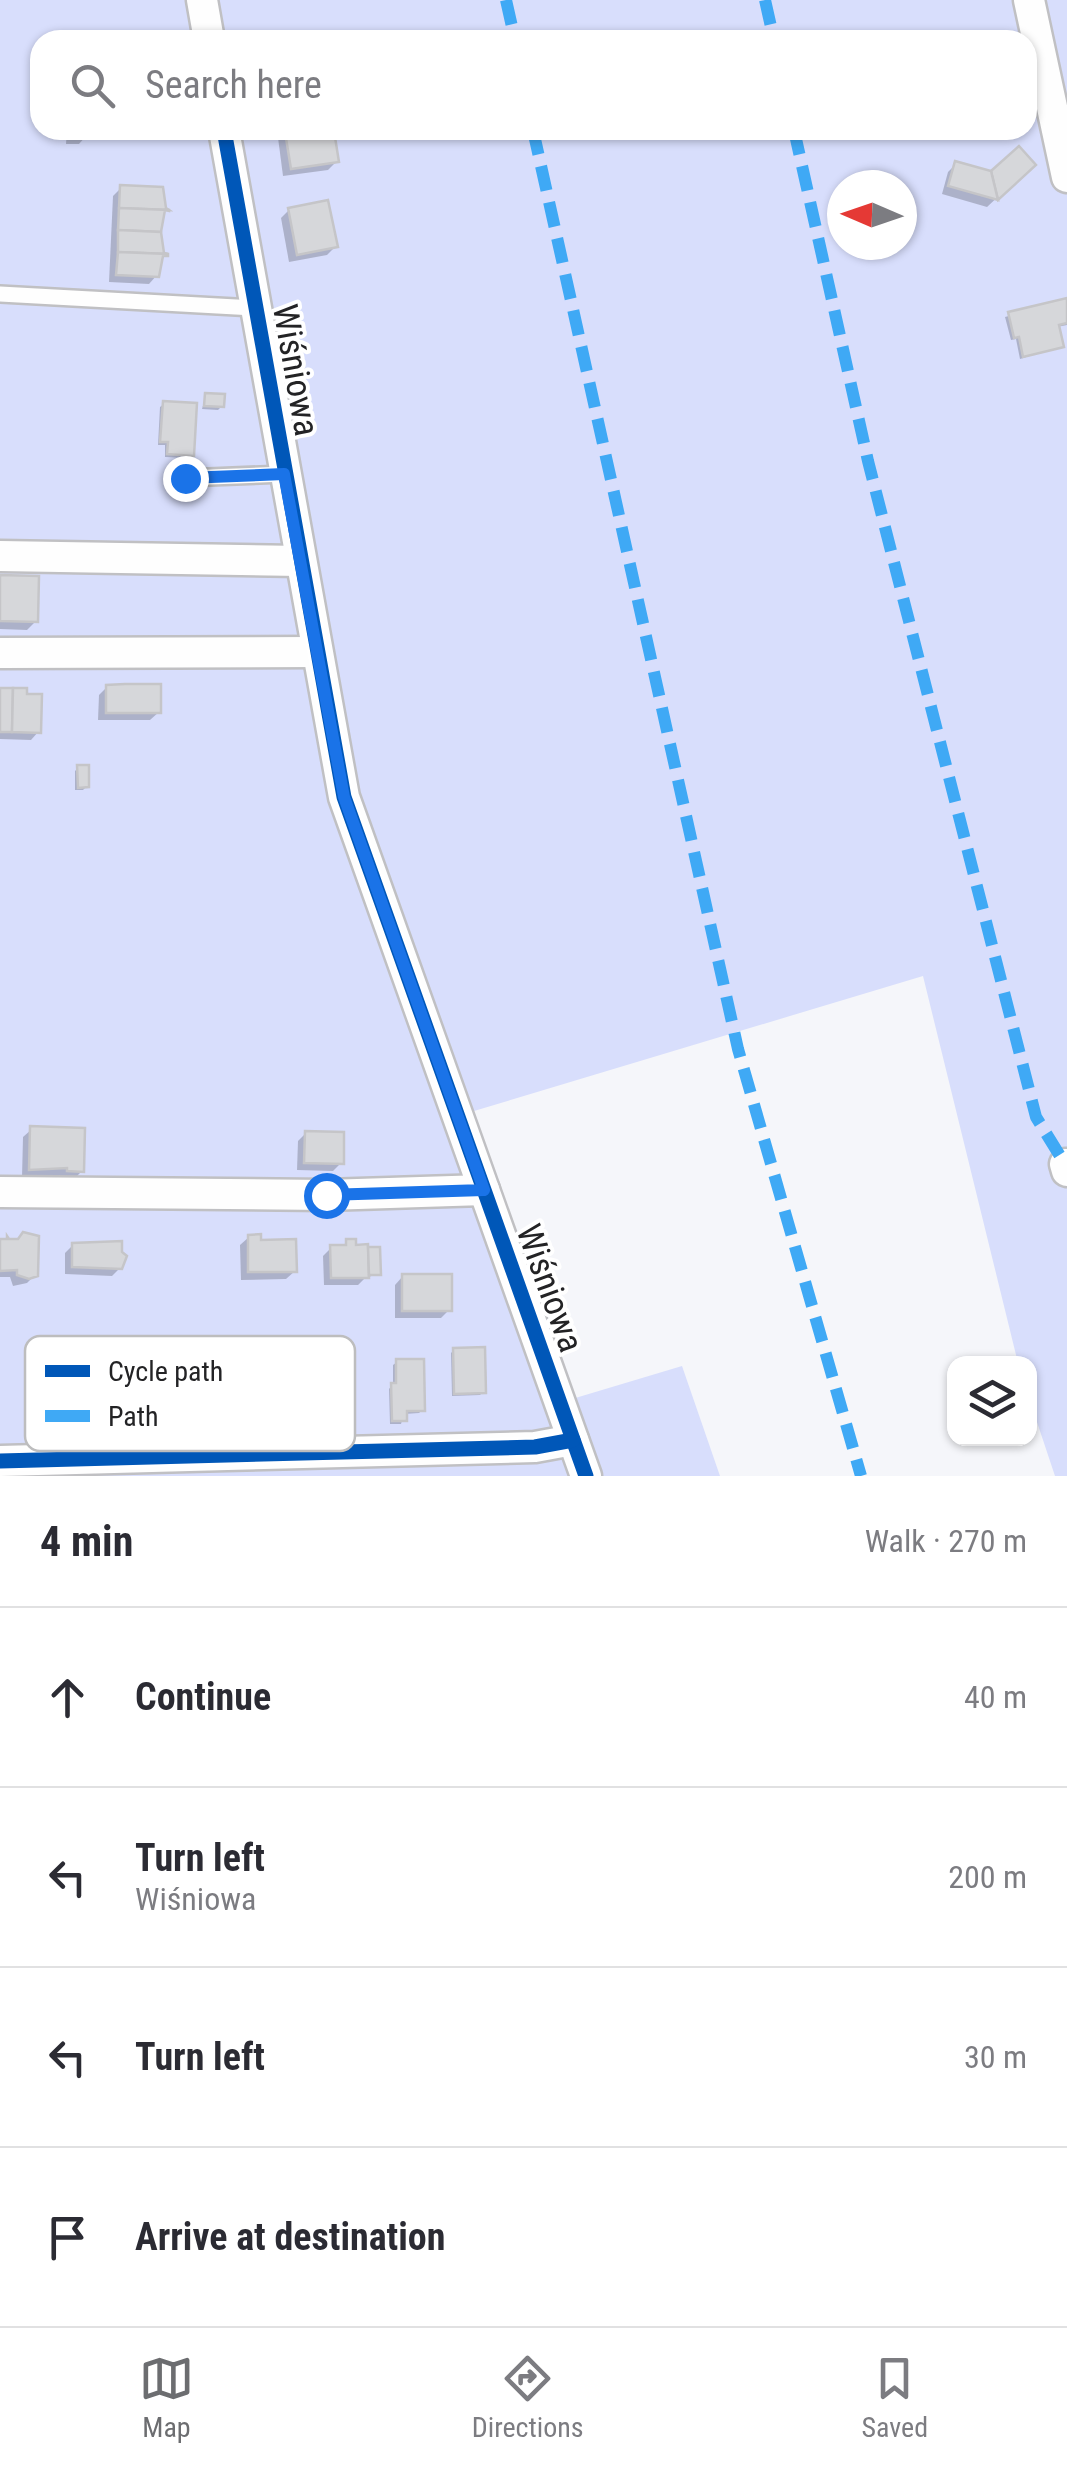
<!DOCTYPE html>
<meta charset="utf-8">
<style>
:root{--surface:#fff;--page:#f2f2f3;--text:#2b2b33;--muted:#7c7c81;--line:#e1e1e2;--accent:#6c6d70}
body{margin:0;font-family:"Roboto Condensed",sans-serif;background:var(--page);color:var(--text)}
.controls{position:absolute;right:30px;bottom:30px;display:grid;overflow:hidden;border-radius:20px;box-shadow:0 2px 8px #0004}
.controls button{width:90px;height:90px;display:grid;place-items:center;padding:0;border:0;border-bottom:2px solid var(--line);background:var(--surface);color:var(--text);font:50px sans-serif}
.compass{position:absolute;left:827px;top:170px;width:90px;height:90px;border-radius:50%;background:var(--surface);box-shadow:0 2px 8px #0004;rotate:272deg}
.stop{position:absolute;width:30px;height:30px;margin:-22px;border:8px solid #1a73e8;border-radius:50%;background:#fff}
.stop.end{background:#1a73e8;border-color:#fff;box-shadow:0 2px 10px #0008}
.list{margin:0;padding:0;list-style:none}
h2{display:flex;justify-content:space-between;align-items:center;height:130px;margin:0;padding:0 40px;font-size:42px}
h2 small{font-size:32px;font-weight:400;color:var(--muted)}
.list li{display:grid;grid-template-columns:65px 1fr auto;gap:30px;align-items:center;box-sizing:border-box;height:180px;padding:0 40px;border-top:2px solid var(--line)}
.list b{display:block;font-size:38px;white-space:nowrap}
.list p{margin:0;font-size:32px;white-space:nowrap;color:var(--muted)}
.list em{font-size:32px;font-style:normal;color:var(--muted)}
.icon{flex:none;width:55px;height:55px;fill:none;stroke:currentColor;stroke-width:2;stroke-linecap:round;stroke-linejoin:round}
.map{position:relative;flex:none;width:1067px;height:1476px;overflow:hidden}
.search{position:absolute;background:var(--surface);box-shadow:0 2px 8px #0004;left:30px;right:30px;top:30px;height:110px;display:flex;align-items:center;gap:25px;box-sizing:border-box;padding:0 35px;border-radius:30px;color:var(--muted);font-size:38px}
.sheet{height:850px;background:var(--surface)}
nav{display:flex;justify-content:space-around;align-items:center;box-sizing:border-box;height:140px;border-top:2px solid var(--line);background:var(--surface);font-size:28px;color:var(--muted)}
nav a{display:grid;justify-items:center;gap:5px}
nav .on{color:var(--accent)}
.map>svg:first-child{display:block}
.green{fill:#d8defc;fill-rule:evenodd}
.shadow{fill:#0003}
.building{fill:#d6d7da;stroke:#c5c5c8;stroke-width:2.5}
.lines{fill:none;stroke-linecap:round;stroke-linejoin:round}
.service-casing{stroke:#c0c0c3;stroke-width:20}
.minor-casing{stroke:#c0c0c3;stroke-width:35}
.service{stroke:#fefefe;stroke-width:15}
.minor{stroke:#fefefe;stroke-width:30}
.quiet{stroke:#3fa9f5;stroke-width:12;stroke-dasharray:25 12;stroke-linecap:butt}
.cycleway-casing{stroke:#fff;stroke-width:21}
.cycleway{stroke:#0057b8;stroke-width:15}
.route{stroke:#1a73e8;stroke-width:12}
.labels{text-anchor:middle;stroke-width:8;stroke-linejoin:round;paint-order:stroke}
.street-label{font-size:35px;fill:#232325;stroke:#fff}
.key{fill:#fff;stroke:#bdbdbe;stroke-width:2.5}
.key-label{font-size:28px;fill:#232325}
</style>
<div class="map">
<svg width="1067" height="1476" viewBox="0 0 1067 1476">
<rect width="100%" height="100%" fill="#f5f6fa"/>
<g class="green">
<path d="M0,0H1067V1476H1055L1030,1401V1364L1018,1363L923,976L464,1114L590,1476H0ZM40,40H1027V130H40ZM842,185H902V245H842Z"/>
<polygon points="682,1366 720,1476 599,1476 572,1399"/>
</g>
<g class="shadow">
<polygon points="67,130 88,130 87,135 79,144 66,144"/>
<polygon points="277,130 332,130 336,162 328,170 283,176"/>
<polygon points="956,164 992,174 1032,165 987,207 942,194 948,172"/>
<polygon points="121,188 159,225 157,275 149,284 109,282 113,196"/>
<polygon points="289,210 335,247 327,255 289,262 281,218"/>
<polygon points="1067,300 1067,325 1057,327 1062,346 1020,359 1016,339 1011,340 1005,317"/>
<polygon points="206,395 222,406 218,410 202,409"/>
<polygon points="164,404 191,454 188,458 165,457 165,445 158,445 160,407"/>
<polygon points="0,577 36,621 27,630 0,629"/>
<polygon points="107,687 159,712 150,720 98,720 99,695"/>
<polygon points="0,691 39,731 31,740 0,739"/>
<polygon points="78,768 87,786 83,790 75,790 75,771"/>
<polygon points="32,1129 82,1171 74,1179 60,1179 60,1175 22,1177 23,1137"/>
<polygon points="306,1133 341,1163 333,1171 297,1170 298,1141"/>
<polygon points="249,1237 259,1242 295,1271 286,1279 241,1280 240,1245"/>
<polygon points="0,1241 35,1275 27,1283 13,1286 10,1277 0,1277"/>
<polygon points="347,1242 353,1247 366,1247 378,1274 365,1278 358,1285 324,1285 323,1256 331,1248 341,1248"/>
<polygon points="73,1245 120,1268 112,1276 65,1274 65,1253"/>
<polygon points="403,1276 450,1309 441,1318 395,1318 395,1285"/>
<polygon points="454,1350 483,1392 480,1395 452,1396 451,1353"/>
<polygon points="397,1362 422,1410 419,1413 404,1414 401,1424 390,1424 389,1389 393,1384 393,1365"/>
</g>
<g class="building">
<polygon points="334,131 339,162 291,169 286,138"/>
<polygon points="1019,146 1036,165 998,200 991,171"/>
<polygon points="955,161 991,171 998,200 948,186"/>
<polygon points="120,185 163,187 166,208 169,210 119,208"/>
<polygon points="328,200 338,247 297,255 288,208"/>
<polygon points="119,208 169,210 169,211 165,210 161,232 118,230"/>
<polygon points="118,230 161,232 164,253 168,254 118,252"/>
<polygon points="118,252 168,254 168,256 163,256 159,277 116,275"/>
<polygon points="1067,298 1067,323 1059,325 1064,347 1023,357 1019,337 1014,338 1008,312"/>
<polygon points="205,393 225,394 224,407 204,406"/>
<polygon points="163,401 197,403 194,456 167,454 168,442 160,442"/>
<polygon points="0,575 39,576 38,622 0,621"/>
<polygon points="125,684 161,684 161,713 106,713 106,685"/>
<polygon points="0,688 13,688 12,732 0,732"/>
<polygon points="13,688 27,688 27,694 42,694 41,733 12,732"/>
<polygon points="77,765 89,765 89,787 78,788"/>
<polygon points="30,1126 85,1128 84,1172 67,1171 67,1168 29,1170"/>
<polygon points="305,1131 344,1132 344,1164 304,1163"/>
<polygon points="23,1232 39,1236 38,1276 29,1279 17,1275 17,1270 0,1271 0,1239 7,1239 7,1236 9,1239 18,1239"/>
<polygon points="261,1234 261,1240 296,1239 297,1272 248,1272 248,1235"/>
<polygon points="346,1239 356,1239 356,1245 368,1244 369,1278 331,1278 330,1245 346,1245"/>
<polygon points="122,1241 122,1252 127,1256 122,1269 72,1267 72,1243"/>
<polygon points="368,1247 380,1247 381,1275 369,1275"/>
<rect x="402" y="1274" width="50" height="37"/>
<polygon points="485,1347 486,1393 454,1394 453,1348"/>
<polygon points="396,1359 424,1359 425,1411 407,1411 407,1421 392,1421 391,1383 396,1383"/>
</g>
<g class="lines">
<g class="service-casing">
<g id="service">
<polyline points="0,294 254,308"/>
<polyline points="185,478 284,474"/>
</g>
</g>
<g class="minor-casing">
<g id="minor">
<polyline points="202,0 209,40"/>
<polyline points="1029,0 1067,177"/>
<polyline points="224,130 344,797 586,1476"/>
<polyline points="0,556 300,561"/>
<polyline points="0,653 317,652"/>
<polyline points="1065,1164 1067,1171"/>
<polyline points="0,1192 326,1195 484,1190"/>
<polyline points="0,1461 535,1447 573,1440"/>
</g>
</g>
<use href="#service" class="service"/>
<use href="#minor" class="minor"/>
<g class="quiet">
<polyline points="506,0 515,40"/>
<polyline points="765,0 774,40"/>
<polyline points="533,130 738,1049 861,1476"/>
<polyline points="794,130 868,461 1036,1117 1065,1164"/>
</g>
<g class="cycleway-casing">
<g id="cycleway">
<polyline points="224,130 344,797 586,1476"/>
<polyline points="0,1461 535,1447 573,1440"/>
</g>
</g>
<use href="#cycleway" class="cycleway"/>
</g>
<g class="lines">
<polyline class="route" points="185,478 284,474 344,797 484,1190 326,1195"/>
</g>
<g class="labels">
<g class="street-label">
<text transform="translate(296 370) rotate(80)" y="12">Wiśniowa</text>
<text transform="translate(550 1288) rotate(70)" y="12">Wiśniowa</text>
</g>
</g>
<rect x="25" y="1336" width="330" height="115" rx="15" class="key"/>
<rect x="45" y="1365" width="45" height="12" fill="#0057b8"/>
<rect x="45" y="1410" width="45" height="12" fill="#3fa9f5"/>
<g class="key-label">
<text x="108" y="1381">Cycle path</text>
<text x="108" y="1426">Path</text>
</g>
</svg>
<div class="controls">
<button><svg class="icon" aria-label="layers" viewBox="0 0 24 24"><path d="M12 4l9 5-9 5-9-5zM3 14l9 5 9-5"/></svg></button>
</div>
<svg class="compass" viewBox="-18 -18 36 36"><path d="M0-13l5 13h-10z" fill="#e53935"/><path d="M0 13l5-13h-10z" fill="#7c7c81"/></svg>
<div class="stop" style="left:326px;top:1195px"></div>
<div class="stop end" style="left:185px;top:478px"></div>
<div class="search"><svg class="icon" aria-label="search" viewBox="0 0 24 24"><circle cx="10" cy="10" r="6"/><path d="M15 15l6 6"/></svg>Search here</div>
</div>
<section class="sheet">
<h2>4 min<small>Walk · 270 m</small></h2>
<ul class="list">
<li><svg class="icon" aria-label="ahead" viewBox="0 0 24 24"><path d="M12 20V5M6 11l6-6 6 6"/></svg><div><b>Continue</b></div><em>40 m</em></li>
<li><svg class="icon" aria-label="left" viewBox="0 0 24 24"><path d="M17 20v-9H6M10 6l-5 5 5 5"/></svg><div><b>Turn left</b><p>Wiśniowa</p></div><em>200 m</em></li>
<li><svg class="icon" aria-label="left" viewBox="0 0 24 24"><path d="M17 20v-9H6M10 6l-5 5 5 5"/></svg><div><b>Turn left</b></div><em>30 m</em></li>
<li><svg class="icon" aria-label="arrive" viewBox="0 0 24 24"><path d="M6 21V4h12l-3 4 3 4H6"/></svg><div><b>Arrive at destination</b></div></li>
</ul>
</section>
<nav>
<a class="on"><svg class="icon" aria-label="map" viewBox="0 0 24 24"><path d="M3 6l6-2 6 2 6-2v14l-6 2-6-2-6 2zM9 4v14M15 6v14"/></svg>Map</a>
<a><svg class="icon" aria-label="directions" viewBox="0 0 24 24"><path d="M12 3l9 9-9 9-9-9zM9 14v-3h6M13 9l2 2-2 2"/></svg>Directions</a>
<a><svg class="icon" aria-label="saved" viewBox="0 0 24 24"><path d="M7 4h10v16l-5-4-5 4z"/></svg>Saved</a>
</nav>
